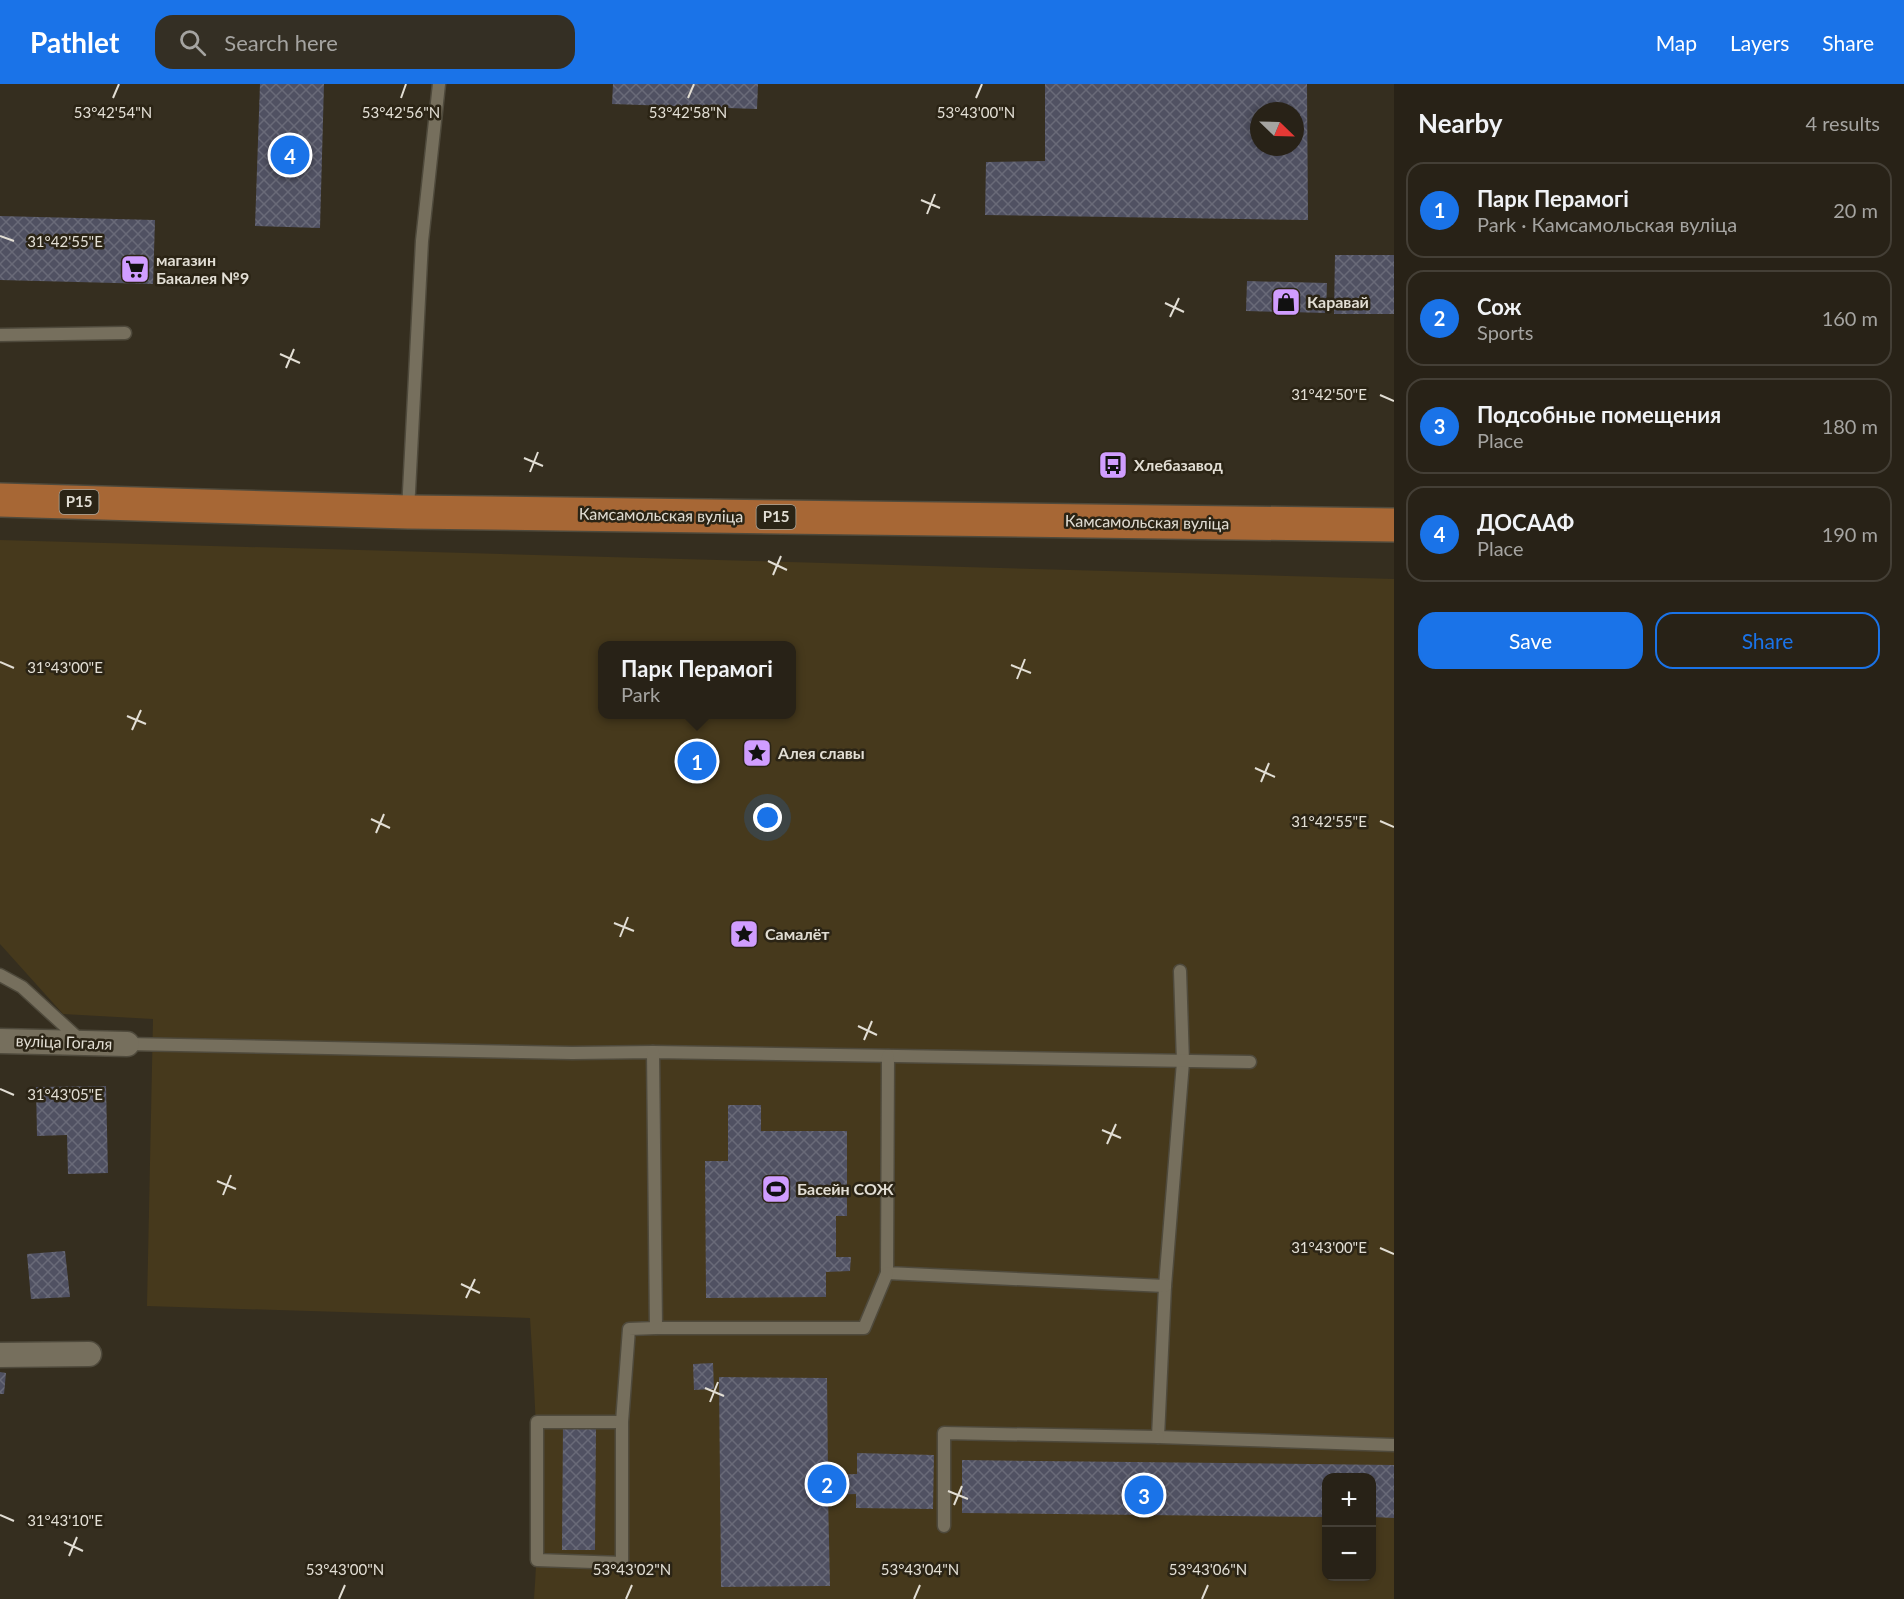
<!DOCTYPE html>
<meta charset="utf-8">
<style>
:root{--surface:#282217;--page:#342f24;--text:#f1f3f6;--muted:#a5a4a1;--line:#443f36;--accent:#1a73e8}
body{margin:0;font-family:Lato,sans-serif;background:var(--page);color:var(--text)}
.controls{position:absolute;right:18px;bottom:18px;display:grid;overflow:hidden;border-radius:12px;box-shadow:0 3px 9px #0003}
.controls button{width:54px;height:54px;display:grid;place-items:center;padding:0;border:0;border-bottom:2px solid var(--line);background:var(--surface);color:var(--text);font:30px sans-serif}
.compass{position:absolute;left:1250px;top:18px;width:54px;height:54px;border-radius:50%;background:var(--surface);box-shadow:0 3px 9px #0003;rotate:113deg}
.you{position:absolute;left:768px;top:734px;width:21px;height:21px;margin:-15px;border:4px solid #fff;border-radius:50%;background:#1a73e8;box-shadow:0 0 0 9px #1a73e833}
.badge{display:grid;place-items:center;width:39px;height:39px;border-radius:50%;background:var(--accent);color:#fff;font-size:20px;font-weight:700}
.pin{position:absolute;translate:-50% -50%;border:3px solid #fff;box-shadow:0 2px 6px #0006}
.popup{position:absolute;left:598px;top:557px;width:198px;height:78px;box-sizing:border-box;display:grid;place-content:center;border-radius:12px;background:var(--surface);filter:drop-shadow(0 2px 4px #0005);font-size:20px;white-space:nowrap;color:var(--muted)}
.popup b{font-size:22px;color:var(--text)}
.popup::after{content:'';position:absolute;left:50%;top:100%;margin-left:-12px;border:12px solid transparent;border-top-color:var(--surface)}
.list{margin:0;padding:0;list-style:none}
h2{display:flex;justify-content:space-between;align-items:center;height:78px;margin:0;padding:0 24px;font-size:26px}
h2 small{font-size:20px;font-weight:400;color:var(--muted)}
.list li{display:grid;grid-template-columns:39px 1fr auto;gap:18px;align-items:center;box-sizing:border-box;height:96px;margin:0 12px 12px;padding:0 12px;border:2px solid var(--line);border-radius:18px}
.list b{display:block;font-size:22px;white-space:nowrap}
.list p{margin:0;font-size:20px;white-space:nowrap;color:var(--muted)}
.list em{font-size:20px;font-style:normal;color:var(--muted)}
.actions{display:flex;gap:12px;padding:18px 24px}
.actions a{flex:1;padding:14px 0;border:2px solid var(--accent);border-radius:18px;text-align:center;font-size:21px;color:var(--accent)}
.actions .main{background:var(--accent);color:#fff}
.icon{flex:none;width:33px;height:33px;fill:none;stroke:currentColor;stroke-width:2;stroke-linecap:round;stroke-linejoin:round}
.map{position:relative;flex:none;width:1394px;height:1515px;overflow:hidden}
header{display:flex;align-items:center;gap:36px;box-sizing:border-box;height:84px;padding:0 30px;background:var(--accent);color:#fff}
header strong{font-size:28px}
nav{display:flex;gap:33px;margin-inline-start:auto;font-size:21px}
.search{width:420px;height:54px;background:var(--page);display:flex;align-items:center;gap:15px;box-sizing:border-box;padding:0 21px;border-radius:18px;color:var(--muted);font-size:22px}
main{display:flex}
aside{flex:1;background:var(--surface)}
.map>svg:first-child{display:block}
.park{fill:#46391c;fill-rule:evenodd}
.building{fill:url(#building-cross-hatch);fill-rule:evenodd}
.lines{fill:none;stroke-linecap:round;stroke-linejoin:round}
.lane-casing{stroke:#4f4a3c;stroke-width:15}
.street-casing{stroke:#4f4a3c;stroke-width:27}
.primary-casing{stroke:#4f4a3c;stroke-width:36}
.lane{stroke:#766f5d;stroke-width:12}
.street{stroke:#766f5d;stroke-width:24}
.primary{stroke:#a76735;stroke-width:33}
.ticks{fill:none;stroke:#e2ded4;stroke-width:2}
.labels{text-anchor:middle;stroke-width:5;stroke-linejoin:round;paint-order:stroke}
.shield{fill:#2b2415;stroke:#aba69b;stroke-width:1.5}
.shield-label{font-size:15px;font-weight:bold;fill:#e2ded4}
.poi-label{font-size:16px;font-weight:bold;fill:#e2ded4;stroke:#2b2415;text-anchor:start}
.street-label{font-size:16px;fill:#e2ded4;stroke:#2b2415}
.ticks-label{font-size:15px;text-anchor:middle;fill:#e2ded4;stroke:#2b2415;stroke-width:5;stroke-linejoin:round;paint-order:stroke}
</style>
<header>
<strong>Pathlet</strong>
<div class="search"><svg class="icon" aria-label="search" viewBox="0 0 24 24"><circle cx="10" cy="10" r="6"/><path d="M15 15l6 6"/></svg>Search here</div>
<nav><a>Map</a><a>Layers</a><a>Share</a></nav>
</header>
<main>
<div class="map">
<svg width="1394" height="1515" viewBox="0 0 1394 1515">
<defs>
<pattern id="building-cross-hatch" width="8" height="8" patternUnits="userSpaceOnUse" patternTransform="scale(1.5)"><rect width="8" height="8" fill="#505162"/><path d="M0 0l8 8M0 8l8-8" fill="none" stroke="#696a78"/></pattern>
</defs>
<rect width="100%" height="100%" fill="#352e1f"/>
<path class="park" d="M0,456L1394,495V1515H534C541,1422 536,1328 530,1234L147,1222L153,935L63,930L0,860ZM602,562H792V630H602ZM1326,1394H1372V1492H1326Z"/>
<g class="building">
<polygon points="260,0 324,0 320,144 255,142"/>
<polygon points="613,0 758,0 757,25 612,20"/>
<path d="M1045,0H1307L1308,136L985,131L986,78L1045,77ZM1259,27H1295V63H1259Z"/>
<polygon points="0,132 155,136 153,200 0,196"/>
<polygon points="1335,171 1394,171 1394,230 1334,230"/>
<polygon points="1247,197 1327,199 1326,229 1246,227"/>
<polygon points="106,1002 108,1089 68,1090 67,1051 37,1052 36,1003"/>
<polygon points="728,1021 761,1021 761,1047 847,1047 847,1132 836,1132 836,1173 851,1173 850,1187 826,1188 826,1213 706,1214 705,1077 728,1077"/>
<polygon points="65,1167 70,1213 31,1215 27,1170"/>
<polygon points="713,1279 714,1305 694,1306 693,1280"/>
<polygon points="0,1288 6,1289 4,1310 0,1310"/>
<polygon points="719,1293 827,1294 828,1391 857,1390 857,1369 934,1371 933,1425 856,1424 856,1410 828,1411 830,1502 721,1503"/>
<polygon points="563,1341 596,1341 595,1466 562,1466"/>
<polygon points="962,1376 1394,1381 1394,1434 1372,1433 1372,1394 1326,1394 1326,1433 962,1429"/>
</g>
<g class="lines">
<g class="lane-casing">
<g id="lane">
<polyline points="0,251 125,249"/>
<polyline points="408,427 422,157 439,0"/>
<polyline points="1180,887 1183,978 1165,1202 1158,1353 1394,1361"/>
<polyline points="0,891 22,903 80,956"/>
<polyline points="127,960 572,969 653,968 1250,978"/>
<polyline points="888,972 887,1189 1165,1202"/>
<polyline points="656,1244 864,1244 887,1189"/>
<polyline points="622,1338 537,1338 537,1476 622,1479 622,1338 629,1245 656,1244 653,968"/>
<polyline points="944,1442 944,1349 1158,1353"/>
</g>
</g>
<g class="street-casing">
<g id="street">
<polyline points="0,957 127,960"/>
<polyline points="0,1271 89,1270"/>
</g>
</g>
<g class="primary-casing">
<polyline id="primary" points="0,416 408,428 1394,441"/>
</g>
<use href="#lane" class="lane"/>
<use href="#street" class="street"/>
<use href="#primary" class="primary"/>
</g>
<path class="ticks" d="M113,14L119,0M401,14L406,0M688,14L694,0M976,14L982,0M921,116L940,124M927,130L935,110M0,152L14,157M1165,219L1184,228M1170,233L1179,214M280,270L300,279M286,284L294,265M1380,311L1394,317M524,374L543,382M530,388L538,368M768,477L787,486M773,491L781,472M0,578L14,584M1011,581L1031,589M1017,595L1025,575M127,632L146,640M132,646L141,626M1255,684L1275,693M1261,698L1269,679M371,735L390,744M1380,737L1394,743M376,749L384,730M614,839L634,847M620,853L628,833M858,942L877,951M864,956L872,937M0,1005L14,1011M1102,1046L1121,1054M1107,1060L1116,1040M217,1097L236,1105M223,1111L231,1091M1380,1164L1394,1170M461,1200L480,1209M466,1214L475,1195M705,1304L724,1312M710,1318L718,1298M948,1407L968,1415M954,1421L962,1402M0,1431L14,1437M64,1458L83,1467M69,1472L77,1453M339,1515L345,1501M626,1515L632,1501M914,1515L920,1501M1202,1515L1208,1501"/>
<defs>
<g id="supermarket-square" transform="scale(1.5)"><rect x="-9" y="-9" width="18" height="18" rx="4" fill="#d09dff" stroke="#2b2415"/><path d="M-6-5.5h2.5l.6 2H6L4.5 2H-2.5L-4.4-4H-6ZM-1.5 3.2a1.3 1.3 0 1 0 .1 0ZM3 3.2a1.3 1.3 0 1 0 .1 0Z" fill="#111"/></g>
<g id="shop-square" transform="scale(1.5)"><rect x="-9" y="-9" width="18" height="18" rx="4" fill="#d09dff" stroke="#2b2415"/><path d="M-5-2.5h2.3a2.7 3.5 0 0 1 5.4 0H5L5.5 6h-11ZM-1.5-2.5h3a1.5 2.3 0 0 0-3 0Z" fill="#111"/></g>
<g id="bus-square" transform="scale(1.5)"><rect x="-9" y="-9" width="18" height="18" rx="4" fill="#d09dff" stroke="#2b2415"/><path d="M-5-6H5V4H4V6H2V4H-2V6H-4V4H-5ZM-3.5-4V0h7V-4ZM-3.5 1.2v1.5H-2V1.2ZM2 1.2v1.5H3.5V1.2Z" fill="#111"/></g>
<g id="sight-square" transform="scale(1.5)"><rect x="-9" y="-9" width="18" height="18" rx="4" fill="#d09dff" stroke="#2b2415"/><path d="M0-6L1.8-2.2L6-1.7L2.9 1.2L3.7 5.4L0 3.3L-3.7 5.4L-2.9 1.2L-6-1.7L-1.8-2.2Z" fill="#111"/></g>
<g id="stadium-square" transform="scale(1.5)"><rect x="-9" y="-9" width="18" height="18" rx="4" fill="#d09dff" stroke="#2b2415"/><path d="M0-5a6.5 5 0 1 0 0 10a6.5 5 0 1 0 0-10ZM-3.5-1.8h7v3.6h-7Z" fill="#111"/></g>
</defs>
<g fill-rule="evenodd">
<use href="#supermarket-square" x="135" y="185"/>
<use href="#shop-square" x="1286" y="218"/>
<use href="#bus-square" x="1113" y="381"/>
<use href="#sight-square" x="757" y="669"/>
<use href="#sight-square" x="744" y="850"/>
<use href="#stadium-square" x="776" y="1105"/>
</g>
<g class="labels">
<g class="shield">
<rect x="59.5" y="406" width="39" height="24" rx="4.5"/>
<rect x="756.5" y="421" width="39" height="24" rx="4.5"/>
</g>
<g class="shield-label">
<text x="79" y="423">Р15</text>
<text x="776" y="438">Р15</text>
</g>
<g class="poi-label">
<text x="156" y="182">магазин<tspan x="156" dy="18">Бакалея №9</tspan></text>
<text x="1307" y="224">Каравай</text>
<text x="1134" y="387">Хлебазавод</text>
<text x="778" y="675">Алея славы</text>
<text x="765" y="856">Самалёт</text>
<text x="797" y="1111">Басейн СОЖ</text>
</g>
<g class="street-label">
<text transform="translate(661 431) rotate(1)" y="6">Камсамольская вуліца</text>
<text transform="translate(1147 438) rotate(1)" y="6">Камсамольская вуліца</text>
<text transform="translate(64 958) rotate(2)" y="6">вуліца Гогаля</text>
</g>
</g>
<g class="ticks-label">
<text x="113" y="34">53°42'54"N</text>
<text x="401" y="34">53°42'56"N</text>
<text x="688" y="34">53°42'58"N</text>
<text x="976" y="34">53°43'00"N</text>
<text x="65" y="163">31°42'55"E</text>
<text x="1329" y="316">31°42'50"E</text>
<text x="65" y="589">31°43'00"E</text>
<text x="1329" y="743">31°42'55"E</text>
<text x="65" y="1016">31°43'05"E</text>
<text x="1329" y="1169">31°43'00"E</text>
<text x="65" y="1442">31°43'10"E</text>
<text x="345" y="1491">53°43'00"N</text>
<text x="632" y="1491">53°43'02"N</text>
<text x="920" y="1491">53°43'04"N</text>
<text x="1208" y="1491">53°43'06"N</text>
</g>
</svg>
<div class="controls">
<button>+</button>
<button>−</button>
</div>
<svg class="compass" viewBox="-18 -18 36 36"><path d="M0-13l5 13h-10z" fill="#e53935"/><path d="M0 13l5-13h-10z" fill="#a5a4a1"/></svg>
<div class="you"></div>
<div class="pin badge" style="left:697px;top:677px">1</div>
<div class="popup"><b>Парк Перамогі</b>Park</div>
<div class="pin badge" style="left:827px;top:1400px">2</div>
<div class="pin badge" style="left:1144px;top:1411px">3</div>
<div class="pin badge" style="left:290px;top:71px">4</div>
</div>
<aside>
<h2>Nearby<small>4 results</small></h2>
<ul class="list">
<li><span class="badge">1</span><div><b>Парк Перамогі</b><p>Park · Камсамольская вуліца</p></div><em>20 m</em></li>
<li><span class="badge">2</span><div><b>Сож</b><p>Sports</p></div><em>160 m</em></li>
<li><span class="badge">3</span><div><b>Подсобные помещения</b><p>Place</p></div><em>180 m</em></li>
<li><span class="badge">4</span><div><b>ДОСААФ</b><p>Place</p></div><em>190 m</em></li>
</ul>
<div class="actions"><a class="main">Save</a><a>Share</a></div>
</aside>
</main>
